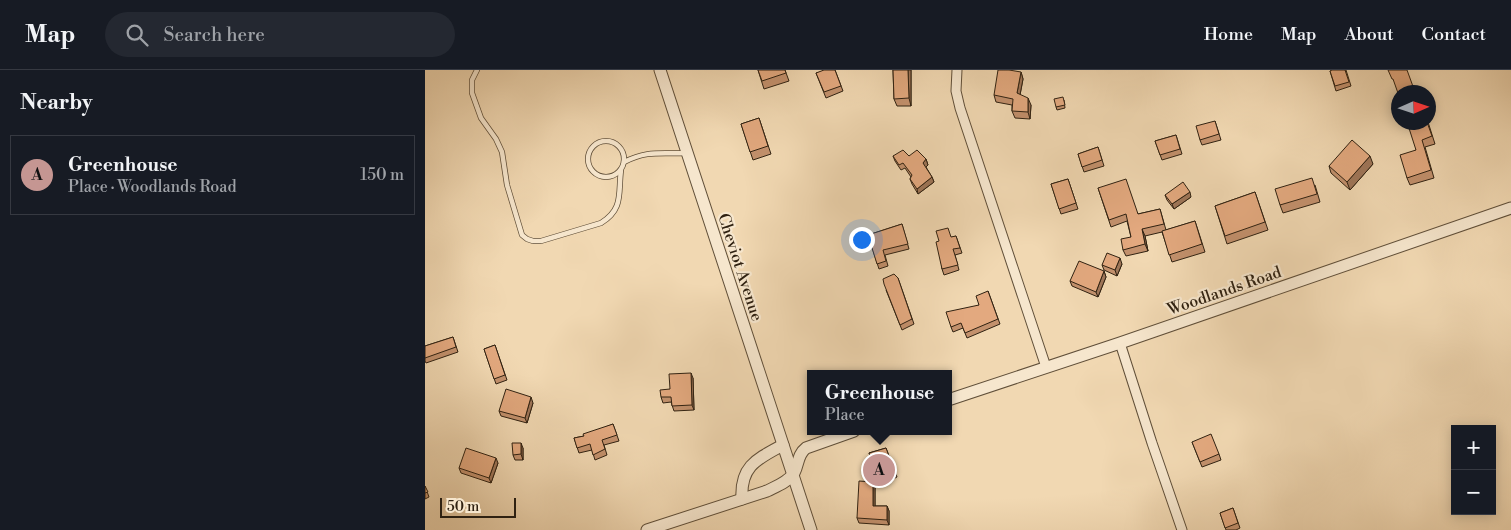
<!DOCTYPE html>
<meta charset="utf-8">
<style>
:root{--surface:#171b24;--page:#242831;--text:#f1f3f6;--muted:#9ea1a6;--line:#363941;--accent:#c59692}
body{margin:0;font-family:"Libre Bodoni",serif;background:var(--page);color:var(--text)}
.controls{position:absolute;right:15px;bottom:15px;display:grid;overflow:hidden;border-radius:0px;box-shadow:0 2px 12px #0003}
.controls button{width:45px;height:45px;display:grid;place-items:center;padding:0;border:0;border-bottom:1px solid var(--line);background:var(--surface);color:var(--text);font:25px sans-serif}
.compass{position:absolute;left:966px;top:15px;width:45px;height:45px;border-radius:50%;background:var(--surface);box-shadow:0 2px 12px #0003;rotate:87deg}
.scale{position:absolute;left:15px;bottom:12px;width:76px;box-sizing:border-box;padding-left:5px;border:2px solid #2f2111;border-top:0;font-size:14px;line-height:18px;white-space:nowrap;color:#2f2111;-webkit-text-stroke:4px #f6e6cd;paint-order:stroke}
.you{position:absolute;left:436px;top:169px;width:18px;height:18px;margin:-12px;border:4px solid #fff;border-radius:50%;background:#1a73e8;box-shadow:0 0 0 8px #1a73e833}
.badge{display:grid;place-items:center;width:32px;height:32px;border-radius:50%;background:var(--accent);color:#111;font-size:16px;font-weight:700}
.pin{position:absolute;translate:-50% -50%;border:2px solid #fff;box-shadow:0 1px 5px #0006}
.popup{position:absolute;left:382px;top:300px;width:145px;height:65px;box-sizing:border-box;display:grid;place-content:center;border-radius:0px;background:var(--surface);filter:drop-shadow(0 1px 4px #0005);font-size:16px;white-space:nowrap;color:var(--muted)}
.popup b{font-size:19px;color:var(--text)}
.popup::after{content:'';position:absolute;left:50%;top:100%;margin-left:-10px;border:10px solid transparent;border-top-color:var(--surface)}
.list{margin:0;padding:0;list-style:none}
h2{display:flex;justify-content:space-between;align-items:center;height:65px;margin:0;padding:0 20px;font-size:21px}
h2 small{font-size:16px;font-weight:400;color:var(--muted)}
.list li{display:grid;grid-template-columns:32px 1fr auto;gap:15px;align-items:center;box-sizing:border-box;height:80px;margin:0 10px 10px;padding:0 10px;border:1px solid var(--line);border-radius:0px}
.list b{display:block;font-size:19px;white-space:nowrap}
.list p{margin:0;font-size:16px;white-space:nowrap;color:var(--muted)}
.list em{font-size:16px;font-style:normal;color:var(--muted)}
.icon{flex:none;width:28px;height:28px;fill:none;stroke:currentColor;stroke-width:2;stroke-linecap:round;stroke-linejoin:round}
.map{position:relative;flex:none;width:1086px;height:460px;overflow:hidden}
header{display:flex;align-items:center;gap:30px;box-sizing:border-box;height:70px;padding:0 25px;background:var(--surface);border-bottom:1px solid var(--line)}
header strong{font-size:24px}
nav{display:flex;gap:28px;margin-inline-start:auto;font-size:18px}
.search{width:350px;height:45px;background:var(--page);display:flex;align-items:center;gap:12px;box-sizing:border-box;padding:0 18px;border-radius:28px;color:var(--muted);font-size:19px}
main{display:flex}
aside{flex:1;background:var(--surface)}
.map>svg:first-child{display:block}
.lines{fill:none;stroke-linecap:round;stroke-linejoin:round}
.service-casing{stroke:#604f39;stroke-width:6}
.minor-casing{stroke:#604f39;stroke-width:11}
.tertiary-casing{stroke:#604f39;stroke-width:13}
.service{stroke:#f6e6cd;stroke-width:4.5}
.minor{stroke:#f6e6cd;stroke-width:9}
.tertiary{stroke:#f6e6cd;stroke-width:11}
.wall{fill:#c3916d;stroke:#2f2111}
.shaded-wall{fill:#9f7659;stroke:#2f2111}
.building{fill:#e3a97f;stroke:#2f2111}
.labels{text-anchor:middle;stroke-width:4.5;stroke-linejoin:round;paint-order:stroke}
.street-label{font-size:16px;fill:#2f2111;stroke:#f6e6cd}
</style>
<header>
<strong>Map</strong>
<div class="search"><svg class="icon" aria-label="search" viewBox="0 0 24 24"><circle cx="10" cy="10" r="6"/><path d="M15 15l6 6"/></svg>Search here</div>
<nav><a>Home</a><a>Map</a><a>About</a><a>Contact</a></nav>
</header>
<main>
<aside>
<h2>Nearby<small></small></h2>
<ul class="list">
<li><span class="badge">A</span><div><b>Greenhouse</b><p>Place · Woodlands Road</p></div><em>150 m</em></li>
</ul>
</aside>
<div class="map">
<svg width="1086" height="460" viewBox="0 0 1086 460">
<rect width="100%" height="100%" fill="#f1d8b2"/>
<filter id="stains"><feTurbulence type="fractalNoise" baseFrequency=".004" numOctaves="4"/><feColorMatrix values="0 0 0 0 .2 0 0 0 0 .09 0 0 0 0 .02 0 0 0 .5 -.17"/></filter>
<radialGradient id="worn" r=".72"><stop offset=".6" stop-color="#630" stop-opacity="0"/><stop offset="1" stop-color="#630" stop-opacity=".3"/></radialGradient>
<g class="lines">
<g class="service-casing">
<g id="service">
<path d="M52,0L47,10V23L56,48L71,69L77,82L82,115L97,165L102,169L108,171H116L176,153C199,139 193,123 196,100"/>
<circle cx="181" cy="89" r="18"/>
<path d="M199,92C223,80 235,84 260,83"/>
</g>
</g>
<g class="minor-casing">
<g id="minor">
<polyline points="532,0 531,21 535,38 621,297"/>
<polyline points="695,273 727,373 757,460"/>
</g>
</g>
<g class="tertiary-casing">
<g id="tertiary">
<polyline points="235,0 386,460"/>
<polyline points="523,330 695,273 1086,138"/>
<path d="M317,429C315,396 332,389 358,375"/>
<path d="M222,460L342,421C352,416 363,412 369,403C374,394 372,385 381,378L429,361"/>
</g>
</g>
<use href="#service" class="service"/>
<use href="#minor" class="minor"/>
<use href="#tertiary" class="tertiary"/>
</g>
<g class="wall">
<polygon points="333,0 360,0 364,11 339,19"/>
<polygon points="410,0 418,21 401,28 391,3"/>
<polygon points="468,0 486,0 486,36 472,36 469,29"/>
<polygon points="921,0 926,16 911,21 905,1"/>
<polygon points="596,2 598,9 595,25 606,35 605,49 590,48 587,41 587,35 571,32 569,25"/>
<polygon points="639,30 640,38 632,40 631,37"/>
<polygon points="334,48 346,84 328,90 316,54"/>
<polygon points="790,51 796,70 777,75 775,70"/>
<polygon points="1003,52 1010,74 1000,77 1009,108 985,115 982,108 991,80"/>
<polygon points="751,65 757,84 737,90 730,71"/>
<polygon points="673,77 679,96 659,102 653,84"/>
<polygon points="468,86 484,86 501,89 503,95 501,97 507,107 509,112 493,124 487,114 485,109 486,107 480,98 476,100 470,91"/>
<polygon points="948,94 925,120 906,103 904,96"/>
<polygon points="643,109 653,139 636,144 626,114"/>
<polygon points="890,115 895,132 858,143 855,135"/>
<polygon points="673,118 713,144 735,139 741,160 770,151 780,182 747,192 737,162 720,166 723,181 701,186 698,180 706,167 702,151 686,157"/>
<polygon points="830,122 843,160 802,174 790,136"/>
<polygon points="740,125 766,127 749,139 742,130"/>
<polygon points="477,154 484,179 460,185 463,196 454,199 443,165"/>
<polygon points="531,166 537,183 530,185 534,200 519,205 517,199 514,171"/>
<polygon points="697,194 692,206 679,200 677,195"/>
<polygon points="679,201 681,207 673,227 647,216 645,211"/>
<polygon points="473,208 489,254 477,260 461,220"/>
<polygon points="563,221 575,254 542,268 538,258 528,262 526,257 554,235"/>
<polygon points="28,267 33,282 1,293 0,291 0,276"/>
<polygon points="70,275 82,310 71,314 59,279"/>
<polygon points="268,308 269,340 249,341 246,332 238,333 236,327 245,319"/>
<polygon points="108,333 102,353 76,346 74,341"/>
<polygon points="188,354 194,371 179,375 182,385 170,390 167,380 154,383 149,368 159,366"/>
<polygon points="767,372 794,384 796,390 777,397"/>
<polygon points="98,378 98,390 90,390 88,385"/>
<polygon points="461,378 472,407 456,415 444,383"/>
<polygon points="73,393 66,413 36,403 34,398"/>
<polygon points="0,416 4,427 0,429"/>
<polygon points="450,418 450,436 462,436 464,441 464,455 434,453 432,448"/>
<polygon points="808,438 815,458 811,460 801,460 795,443"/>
</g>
<g class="shaded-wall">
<polygon points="483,0 486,0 486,36 484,28"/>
<polygon points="596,2 598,9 594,30 592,23"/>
<polygon points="603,28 606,35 605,49 603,42"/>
<polygon points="945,86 948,94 925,120 922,112"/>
<polygon points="501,89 503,95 500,98 498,93"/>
<polygon points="507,107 509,112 493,124 492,119"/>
<polygon points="765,122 766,127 749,139 747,134"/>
<polygon points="717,159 720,166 723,181 720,174"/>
<polygon points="695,188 697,194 692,206 690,200"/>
<polygon points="679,201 681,207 673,227 671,222"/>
<polygon points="266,303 268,308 269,340 267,335"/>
<polygon points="106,327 108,333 102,353 100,348"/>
<polygon points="96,373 98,378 98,390 96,384"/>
<polygon points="71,388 73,393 66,413 64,408"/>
<polygon points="448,412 450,418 450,441 448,436"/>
<polygon points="462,436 464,441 464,455 462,450"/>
</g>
<g class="building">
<polygon points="333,0 360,0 361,3 337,11"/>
<polygon points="399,0 410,0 416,16 399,22 391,3"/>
<polygon points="468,0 483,0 484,28 469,29"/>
<polygon points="573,0 584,0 596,2 592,23 603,28 603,42 587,41 588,29 569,25"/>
<polygon points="907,0 920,0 924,12 910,16 905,1"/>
<polygon points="963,0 982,0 990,22 974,22 974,26 968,9 967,9"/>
<polygon points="638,27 640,35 631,37 629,29"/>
<polygon points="334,48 343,76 325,82 316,54"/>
<polygon points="790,51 794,64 775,70 771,56"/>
<polygon points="982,52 1002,52 1007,66 997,70 1006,100 982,108 975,85 991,80"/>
<polygon points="751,65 755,79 735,85 730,71"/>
<polygon points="927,70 945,86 922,112 904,96"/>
<polygon points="673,77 677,90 657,97 653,84"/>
<polygon points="478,80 484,86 492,80 501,89 498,93 507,107 492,119 485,109 487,105 478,93 474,95 468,86"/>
<polygon points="887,108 892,124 855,135 850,119"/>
<polygon points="643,109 651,133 634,139 626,114"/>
<polygon points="701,109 713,144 735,139 739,154 717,159 720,174 698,180 696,169 706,167 701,144 684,150 673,118"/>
<polygon points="758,112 765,122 747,134 740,125"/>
<polygon points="830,122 840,152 800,166 790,136"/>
<polygon points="770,151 777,174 744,185 737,161"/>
<polygon points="477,154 483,174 458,180 461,191 452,194 443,165"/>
<polygon points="523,158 526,167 531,166 535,178 528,179 533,195 517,199 511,172 514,171 511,161"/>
<polygon points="682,183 695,188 690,200 677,195"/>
<polygon points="654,191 679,201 671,222 645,211"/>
<polygon points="469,204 473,208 487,249 475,255 459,214 458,209"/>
<polygon points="563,221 573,249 540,263 536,253 526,257 521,242 554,235 551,226"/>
<polygon points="28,267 31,277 0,288 0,276"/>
<polygon points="70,275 80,305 69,309 59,279"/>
<polygon points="266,303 267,335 247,336 246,327 236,327 235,320 245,319 244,304"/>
<polygon points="81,319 106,327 100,348 74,341"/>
<polygon points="188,354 192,365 177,370 180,379 168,385 165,374 152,378 149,368 159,366 158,364"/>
<polygon points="786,364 794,384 775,392 767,372"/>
<polygon points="87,373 96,373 96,384 88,385"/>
<polygon points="41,378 71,388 64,408 34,398"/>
<polygon points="461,378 470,402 454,410 444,383"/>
<polygon points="434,411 448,412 448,436 462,436 462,450 432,448"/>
<polygon points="0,416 3,422 0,423"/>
<polygon points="808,438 813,453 800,458 795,443"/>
</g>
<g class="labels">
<g class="street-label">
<text transform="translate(316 197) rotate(72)" y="6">Cheviot Avenue</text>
<text transform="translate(799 220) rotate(-19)" y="6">Woodlands Road</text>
</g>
</g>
<rect width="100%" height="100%" filter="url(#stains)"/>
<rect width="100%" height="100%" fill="url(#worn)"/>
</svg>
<div class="controls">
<button>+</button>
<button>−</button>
</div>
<svg class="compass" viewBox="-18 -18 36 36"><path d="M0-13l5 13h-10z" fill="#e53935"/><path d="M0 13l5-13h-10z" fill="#9ea1a6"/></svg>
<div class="scale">50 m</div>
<div class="you"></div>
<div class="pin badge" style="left:454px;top:400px">A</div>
<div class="popup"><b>Greenhouse</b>Place</div>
</div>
</main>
